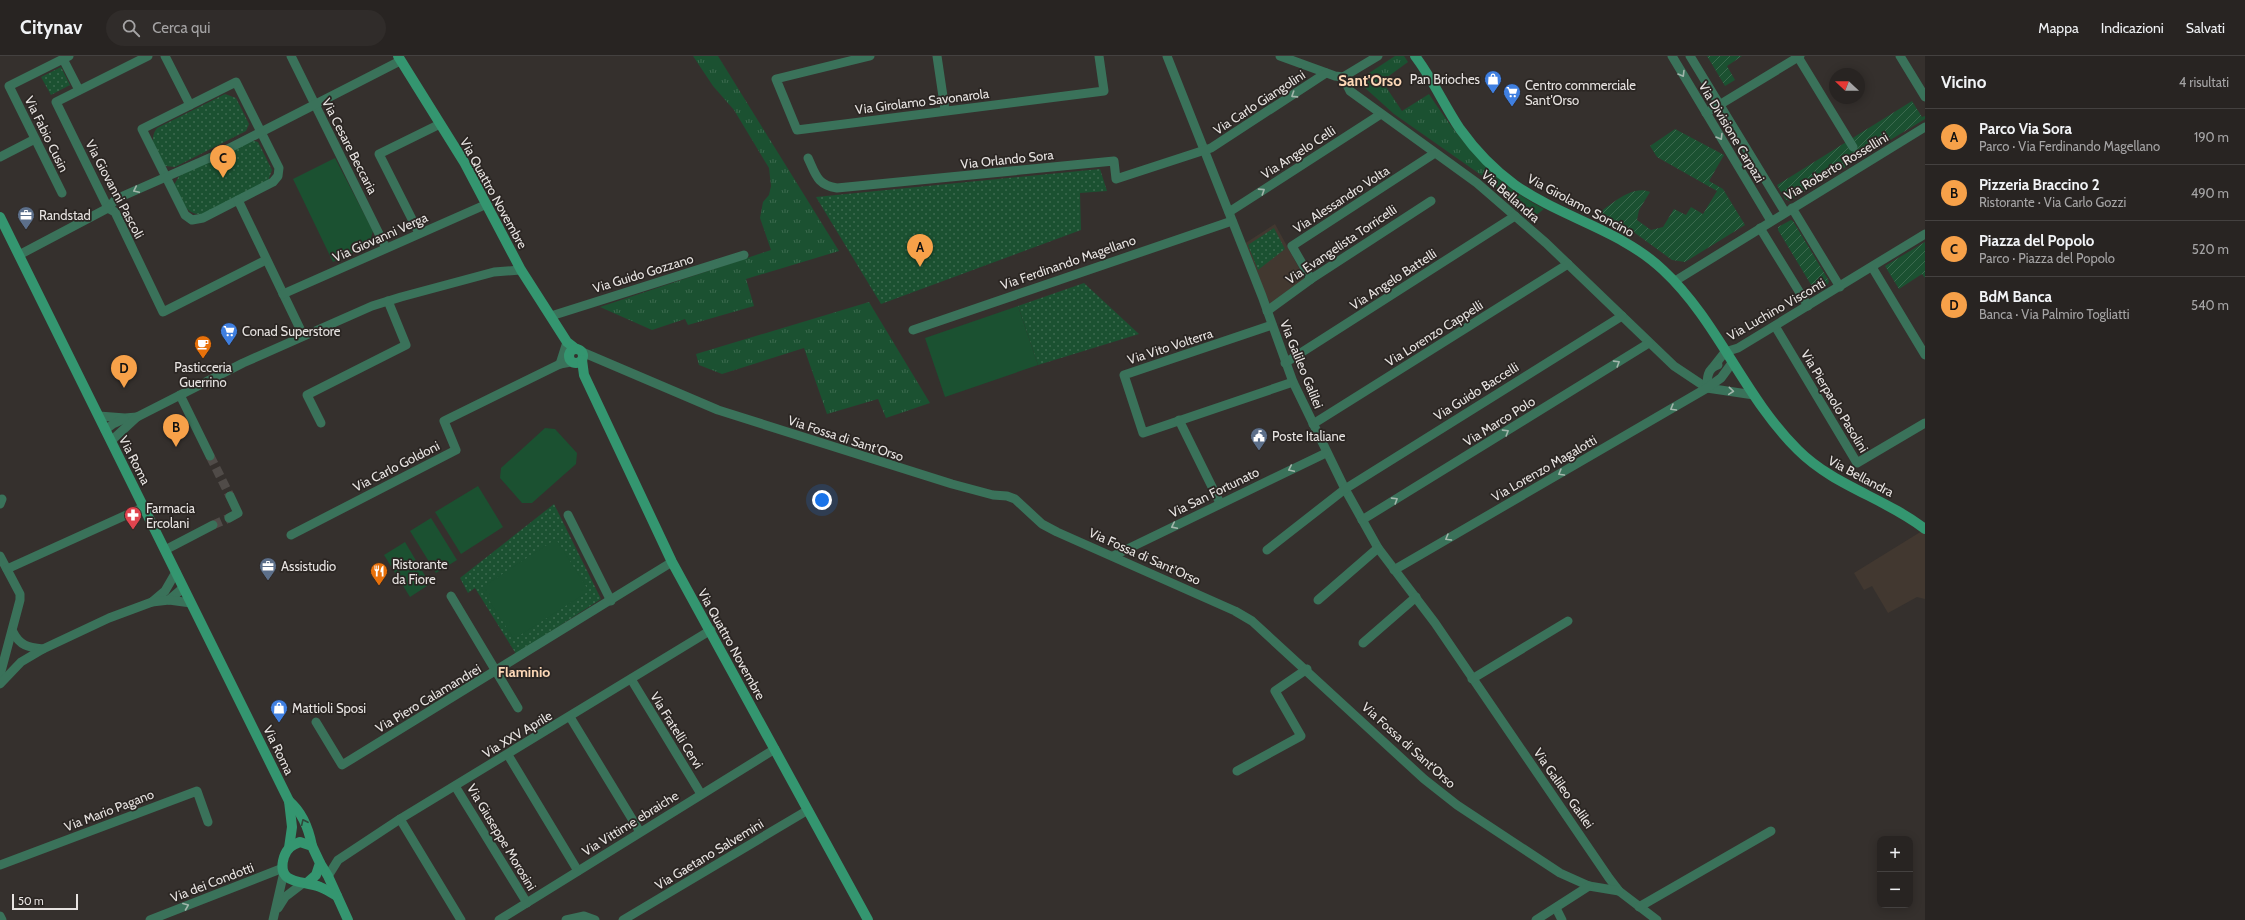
<!DOCTYPE html>
<html lang="it">
<meta charset="utf-8">
<style>
:root{--surface:#282422;--page:#302c2a;--text:#f1f3f6;--muted:#a5a4a5;--line:#444140;--accent:#f7a149}
body{margin:0;font-family:Cabin,sans-serif;background:var(--page);color:var(--text)}
.controls{position:absolute;right:12px;bottom:12px;display:grid;overflow:hidden;border-radius:8px;box-shadow:0 2px 10px #0003}
.controls button{width:36px;height:36px;display:grid;place-items:center;padding:0;border:0;border-bottom:1px solid var(--line);background:var(--surface);color:var(--text);font:20px sans-serif}
.compass{position:absolute;left:1829px;top:12px;width:36px;height:36px;border-radius:50%;background:var(--surface);box-shadow:0 2px 10px #0003;rotate:292deg}
.scale{position:absolute;left:12px;bottom:10px;width:66px;box-sizing:border-box;padding-left:4px;border:2px solid #e7e3e1;border-top:0;font-size:11px;line-height:14px;white-space:nowrap;color:#e7e3e1;-webkit-text-stroke:3px #2b2623;paint-order:stroke}
.you{position:absolute;left:822px;top:444px;width:14px;height:14px;margin:-10px;border:3px solid #fff;border-radius:50%;background:#1a73e8;box-shadow:0 0 0 6px #1a73e833}
.badge{display:grid;place-items:center;width:26px;height:26px;border-radius:50%;background:var(--accent);color:#111;font-size:13px;font-weight:700}
.pin{position:absolute;translate:-50% -33px;filter:drop-shadow(0 1px 2px #0008)}
.pin::after{content:'';position:absolute;top:21px;width:14px;height:12px;background:inherit;clip-path:polygon(0 0,100% 0,50% 100%)}
.list{margin:0;padding:0;list-style:none}
h2{display:flex;justify-content:space-between;align-items:center;height:52px;margin:0;padding:0 16px;font-size:17px}
h2 small{font-size:13px;font-weight:400;color:var(--muted)}
.list li{display:grid;grid-template-columns:26px 1fr auto;gap:12px;align-items:center;box-sizing:border-box;height:56px;padding:0 16px;border-top:1px solid var(--line)}
.list b{display:block;font-size:15px;white-space:nowrap}
.list p{margin:0;font-size:13px;white-space:nowrap;color:var(--muted)}
.list em{font-size:13px;font-style:normal;color:var(--muted)}
.icon{flex:none;width:22px;height:22px;fill:none;stroke:currentColor;stroke-width:2;stroke-linecap:round;stroke-linejoin:round}
.map{position:relative;flex:none;width:1925px;height:864px;overflow:hidden}
header{display:flex;align-items:center;gap:24px;box-sizing:border-box;height:56px;padding:0 20px;background:var(--surface);border-bottom:1px solid var(--line)}
header strong{font-size:19px}
nav{display:flex;gap:22px;margin-inline-start:auto;font-size:14px}
.search{width:280px;height:36px;background:var(--page);display:flex;align-items:center;gap:10px;box-sizing:border-box;padding:0 14px;border-radius:22px;color:var(--muted);font-size:15px}
main{display:flex}
aside{flex:1;background:var(--surface)}
.map>svg:first-child{display:block}
.built{fill:#423830}
.grass{fill:url(#grass-tufts)}
.park{fill:url(#park-dots)}
.garden{fill:url(#garden-furrows)}
.pitch{fill:#1b5131}
.lines{fill:none;stroke-linecap:round;stroke-linejoin:round}
.street-tunnel{stroke:#504b48;stroke-width:9;stroke-dasharray:9 4.5;stroke-linecap:butt}
.street{stroke:#3a725a;stroke-width:9}
.secondary{stroke:#349670;stroke-width:10}
.oneway{stroke:#a2b6ab}
.oneway2{stroke:#2e483a}
.labels{text-anchor:middle;stroke-width:3.5;stroke-linejoin:round;paint-order:stroke}
.poi-label{font-size:13px;fill:#e7e3e1;stroke:#2b2623;text-anchor:start}
.street-label{font-size:13px;fill:#e7e3e1;stroke:#2b2623}
.neighbourhood-label{font-size:14px;font-weight:bold;fill:#fdd8b7;stroke:#2b2623}
.quarter-label{font-size:15px;font-weight:bold;fill:#fdd8b7;stroke:#2b2623}
</style>
<header>
<strong>Citynav</strong>
<div class="search"><svg class="icon" aria-label="search" viewBox="0 0 24 24"><circle cx="10" cy="10" r="6"/><path d="M15 15l6 6"/></svg>Cerca qui</div>
<nav><a>Mappa</a><a>Indicazioni</a><a>Salvati</a></nav>
</header>
<main>
<div class="map">
<svg width="1925" height="864" viewBox="0 0 1925 864">
<defs>
<pattern id="grass-tufts" width="24" height="20" patternUnits="userSpaceOnUse"><rect width="24" height="20" fill="#1b5131"/><path d="M3 7l-1-3M5 7V3M7 7l1-3M15 17l-1-3M17 17v-4M19 17l1-3" fill="none" stroke="#3c6a4f"/></pattern>
<pattern id="park-dots" width="8" height="8" patternUnits="userSpaceOnUse"><rect width="8" height="8" fill="#1b5131"/><path d="M2 2h.1M6 6h.1" fill="none" stroke="#3c6a4f" stroke-width="1.8" stroke-linecap="round"/></pattern>
<pattern id="garden-furrows" width="10" height="10" patternUnits="userSpaceOnUse"><rect width="10" height="10" fill="#1b5131"/><path d="M-1 1l2-2M0 10L10 0M9 11l2-2" fill="none" stroke="#3c6a4f"/></pattern>
</defs>
<rect width="100%" height="100%" fill="#35302d"/>
<g class="built">
<polygon points="1275,168 1305,223 1270,248 1244,188"/>
<polygon points="1922,475 1925,477 1925,543 1917,541 1888,557 1872,530 1864,534 1854,517"/>
</g>
<g class="grass">
<polygon points="693,0 718,0 839,195 746,223 754,250 688,269 685,263 652,274 600,251 771,194 760,162 763,146 769,139 771,130 769,112 734,54 713,30"/>
<path d="M1395,0H1404L1408,6L1382,25L1402,55L1429,38C1460,85 1493,127 1544,153L1531,163L1491,126L1394,58L1364,31L1361,26L1363,21Z"/>
<polygon points="869,246 930,347 886,362 878,343 827,358 804,292 722,318 699,309 696,298"/>
</g>
<g class="park">
<polygon points="61,11 70,29 51,39 41,21"/>
<path d="M225,38L236,42L249,68L246,75L175,111L165,110C158,98 147,85 157,72Z"/>
<path d="M251,84L258,86L272,114L268,125L203,158C185,160 181,143 174,129L179,120Z"/>
<polygon points="1100,113 1107,135 1080,137 1081,174 881,248 816,141"/>
<polygon points="1274,172 1285,193 1258,214 1248,189"/>
<polygon points="1084,227 1139,278 1038,309 1018,250"/>
<polygon points="554,448 601,543 516,598 475,532 468,537 460,522"/>
</g>
<g class="garden">
<polygon points="1707,0 1742,0 1727,10 1735,24 1725,30"/>
<polygon points="1912,45 1922,61 1925,60 1925,63 1789,145 1785,143 1777,129"/>
<path d="M1675,73L1724,99L1709,125L1723,133L1745,169L1685,206L1672,204L1635,177L1597,158C1611,149 1632,128 1650,136L1639,154L1637,164L1651,174L1663,171L1674,153L1686,159L1691,151L1703,158L1717,135L1657,101L1650,90Z"/>
<polygon points="1791,164 1793,165 1829,225 1828,228 1817,235 1813,232 1778,174 1778,171"/>
<polygon points="1925,186 1925,222 1922,218 1899,233 1885,210"/>
</g>
<g class="pitch">
<polygon points="335,102 373,175 369,189 333,206 293,123"/>
<polygon points="1018,250 1038,309 945,341 925,282"/>
<polygon points="545,372 555,373 577,397 576,408 532,447 522,447 500,422 501,412"/>
<polygon points="478,430 503,471 461,498 435,456"/>
<polygon points="431,462 457,504 436,517 410,475"/>
<polygon points="556,483 589,535 514,583 481,532"/>
<polygon points="405,486 430,528 410,541 384,499"/>
</g>
<g class="lines">
<g class="street-tunnel">
<polyline points="210,400 230,440"/>
<polyline points="213,469 229,462"/>
</g>
<g class="street">
<polyline points="148,0 56,46 108,152 115,156 163,256 266,204"/>
<polyline points="165,0 190,49"/>
<polyline points="291,0 386,192"/>
<polyline points="870,0 776,23 797,74 1104,35 1099,0"/>
<polyline points="937,0 945,54"/>
<polyline points="1167,0 1262,240 1293,326 1345,433 1378,492 1435,567 1609,822 1619,835 1657,864"/>
<polyline points="1280,0 1335,20 1343,21 1378,0"/>
<polyline points="1672,0 1771,165"/>
<polyline points="1690,0 1785,156"/>
<polyline points="1900,0 1925,41"/>
<polyline points="1798,1 1853,91"/>
<polyline points="63,3 79,34"/>
<polyline points="1343,21 1350,35 1477,127 1546,187 1674,310 1707,332 1754,339"/>
<polygon points="236,26 279,112 278,120 273,126 203,162 192,164 185,159 142,73"/>
<polyline points="1706,57 1800,0"/>
<polyline points="0,101 35,83"/>
<path d="M808,102C816,119 817,129 837,132L1114,105L1116,123L1211,92L1326,17"/>
<polyline points="62,137 9,30 69,0"/>
<polyline points="238,144 303,279"/>
<polyline points="1792,152 1840,231"/>
<polyline points="1229,156 1381,58"/>
<polyline points="1760,172 1808,250"/>
<polyline points="419,177 379,98 440,68"/>
<polyline points="19,199 108,152 116,143 216,99 400,5"/>
<polyline points="1872,211 1925,299"/>
<polyline points="1311,223 1292,190 1435,97"/>
<polyline points="1675,225 1925,71"/>
<polyline points="283,238 487,148"/>
<polyline points="1267,255 1311,223 1431,145"/>
<polyline points="551,260 744,199"/>
<polyline points="1272,269 1124,319 1143,377 1293,326"/>
<polyline points="1775,270 1857,407 1925,367"/>
<polyline points="913,274 1232,165"/>
<polyline points="582,296 718,354 952,428 993,439 1007,440 1015,443 1042,468 1057,476 1235,555 1252,565 1424,723 1457,749 1560,817 1589,830 1619,835"/>
<polyline points="1285,307 1515,160"/>
<polyline points="560,308 567,286"/>
<polyline points="1714,310 1725,296 1738,292 1925,178"/>
<path d="M1707,332C1707,323 1707,312 1718,309"/>
<polyline points="180,339 210,400"/>
<polyline points="99,360 125,362 137,361"/>
<polyline points="1179,364 1220,447"/>
<polyline points="321,367 307,339 406,289 388,245"/>
<polyline points="1313,368 1568,208"/>
<polyline points="105,374 113,368 124,363"/>
<polyline points="111,385 137,361 243,307 372,250 401,241 494,216 521,214"/>
<polyline points="0,448 2,443"/>
<polyline points="568,459 611,545"/>
<polyline points="229,462 238,457 230,440"/>
<polyline points="1362,464 1649,287"/>
<polyline points="291,479 456,394 444,365 560,308 571,306"/>
<polyline points="165,494 213,469"/>
<polyline points="1267,494 1345,433 1622,260"/>
<polyline points="0,500 20,538 20,544 0,619"/>
<polyline points="1113,500 1326,397"/>
<polyline points="7,513 144,451"/>
<polyline points="1394,514 1707,332 1721,322 1732,307"/>
<polyline points="451,540 518,652"/>
<polyline points="169,544 183,532"/>
<polyline points="1318,544 1378,492"/>
<polyline points="152,546 165,535 176,516"/>
<path d="M13,576C20,590 28,591 43,593"/>
<polyline points="1363,587 1416,541"/>
<polyline points="631,623 701,738"/>
<polyline points="1472,623 1568,565"/>
<polyline points="0,628 21,606 43,593 109,562 152,546 169,544 191,547"/>
<polyline points="570,661 640,776"/>
<polyline points="316,666 342,709 672,506"/>
<polyline points="508,699 578,815"/>
<polyline points="1237,715 1301,680 1275,635 1307,613"/>
<polyline points="455,730 527,847"/>
<polyline points="400,763 461,864"/>
<polyline points="0,809 197,735 208,766"/>
<polyline points="328,820 338,804 400,763 711,574"/>
<polyline points="1639,851 1771,775"/>
<polyline points="278,852 285,841 302,828"/>
<polyline points="1556,852 1562,864"/>
<polyline points="0,860 2,864"/>
<polyline points="150,864 283,812"/>
<polyline points="273,864 284,816"/>
<polyline points="499,864 775,693"/>
<polyline points="566,864 584,860 595,864"/>
<polyline points="623,864 808,754"/>
<polyline points="1536,864 1589,830"/>
</g>
<g class="secondary">
<polyline points="398,0 464,106 521,214 567,286 576,293"/>
<path d="M1415,0C1432,22 1444,49 1460,73C1475,94 1494,114 1515,129C1562,162 1621,174 1663,214C1718,265 1744,341 1798,394C1834,430 1885,442 1925,473"/>
<polyline points="0,161 289,745 292,771 289,792"/>
<circle cx="576" cy="300" r="7"/>
<polyline points="582,304 584,319 672,506 868,864"/>
<path d="M289,745C302,756 309,774 312,790"/>
<polyline points="320,807 328,820 348,864"/>
<path d="M307,827L316,819L320,807L312,790L300,786C292,789 287,792 284,801C275,830 305,824 320,831C326,833 331,837 337,840"/>
</g>
</g>
<defs><path id="oneway-chevron" d="M-2-3.5L2.5 0L-2 3.5" fill="none" stroke-width="1.6" stroke-linecap="round" stroke-linejoin="round"/></defs>
<g class="oneway">
<use href="#oneway-chevron" transform="translate(1682 18) rotate(59)"/>
<use href="#oneway-chevron" transform="translate(1294 39) rotate(147)"/>
<use href="#oneway-chevron" transform="translate(1720 81) rotate(59)"/>
<use href="#oneway-chevron" transform="translate(136 134) rotate(155)"/>
<use href="#oneway-chevron" transform="translate(1262 135) rotate(-33)"/>
<use href="#oneway-chevron" transform="translate(1617 307) rotate(-32)"/>
<use href="#oneway-chevron" transform="translate(1731 335) rotate(5)"/>
<use href="#oneway-chevron" transform="translate(1673 352) rotate(150)"/>
<use href="#oneway-chevron" transform="translate(1506 376) rotate(-32)"/>
<use href="#oneway-chevron" transform="translate(1291 413) rotate(155)"/>
<use href="#oneway-chevron" transform="translate(1561 417) rotate(150)"/>
<use href="#oneway-chevron" transform="translate(1395 444) rotate(-32)"/>
<use href="#oneway-chevron" transform="translate(1174 470) rotate(154)"/>
<use href="#oneway-chevron" transform="translate(1448 482) rotate(150)"/>
<use href="#oneway-chevron" transform="translate(186 850) rotate(-22)"/>
</g>
<use class="oneway2" href="#oneway-chevron" transform="translate(304 766) rotate(-115)"/>
<defs>
<g id="shop-pin" transform="scale(0.9)"><path d="M0 17L-7.5 6A9.5 9.5 0 1 1 7.5 6Z" fill="#3f7fe0" stroke="#2b2623"/><path d="M-5-2.5h2.3a2.7 3.5 0 0 1 5.4 0H5L5.5 6h-11ZM-1.5-2.5h3a1.5 2.3 0 0 0-3 0Z" fill="#fff"/></g>
<g id="supermarket-pin" transform="scale(0.9)"><path d="M0 17L-7.5 6A9.5 9.5 0 1 1 7.5 6Z" fill="#3f7fe0" stroke="#2b2623"/><path d="M-6-5.5h2.5l.6 2H6L4.5 2H-2.5L-4.4-4H-6ZM-1.5 3.2a1.3 1.3 0 1 0 .1 0ZM3 3.2a1.3 1.3 0 1 0 .1 0Z" fill="#fff"/></g>
<g id="office-pin" transform="scale(0.9)"><path d="M0 17L-7.5 6A9.5 9.5 0 1 1 7.5 6Z" fill="#5c6f8a" stroke="#2b2623"/><path d="M-6-3h4V-5.5h4V-3h4V5H-6ZM-1-4.5V-3h2v-1.5ZM-6 0V1H6V0Z" fill="#fff"/></g>
<g id="cafe-pin" transform="scale(0.9)"><path d="M0 17L-7.5 6A9.5 9.5 0 1 1 7.5 6Z" fill="#e8710a" stroke="#2b2623"/><path d="M-5.5-4.5H6V0H3Q3 3.5 0 3.5H-2.5Q-5.5 3.5-5.5 0ZM3-3.2v2h1.7v-2ZM-6 4.5H4V6H-6Z" fill="#fff"/></g>
<g id="civic-pin" transform="scale(0.9)"><path d="M0 17L-7.5 6A9.5 9.5 0 1 1 7.5 6Z" fill="#5c6f8a" stroke="#2b2623"/><path d="M-.6-6.5H3V-4.5H.6V-3L4-1V1h2V6H-6V1h2V-1L-.6-3ZM-1.2 2.5V6h2.4V2.5Z" fill="#fff"/></g>
<g id="pharmacy-pin" transform="scale(0.9)"><path d="M0 17L-7.5 6A9.5 9.5 0 1 1 7.5 6Z" fill="#e0444e" stroke="#2b2623"/><path d="M-2-6h4v4h4v4h-4v4h-4v-4h-4v-4h4Z" fill="#fff"/></g>
<g id="restaurant-pin" transform="scale(0.9)"><path d="M0 17L-7.5 6A9.5 9.5 0 1 1 7.5 6Z" fill="#e8710a" stroke="#2b2623"/><path d="M-5-6h1v4h1v-4h1v4h1v-4h1v5L-1.5 .5V6h-2V.5L-5-1ZM5-6V6H3V1.5H1.5Q1.5-4 5-6Z" fill="#fff"/></g>
</defs>
<g fill-rule="evenodd">
<use href="#shop-pin" x="1493" y="23"/>
<use href="#supermarket-pin" x="1512" y="36"/>
<use href="#office-pin" x="26" y="159"/>
<use href="#supermarket-pin" x="229" y="275"/>
<use href="#cafe-pin" x="203" y="288"/>
<use href="#civic-pin" x="1259" y="380"/>
<use href="#pharmacy-pin" x="133" y="459"/>
<use href="#office-pin" x="268" y="510"/>
<use href="#restaurant-pin" x="379" y="515"/>
<use href="#shop-pin" x="279" y="652"/>
</g>
<g class="labels">
<g class="poi-label">
<text x="1480" y="28" text-anchor="end">Pan Brioches</text>
<text x="1525" y="34">Centro commerciale<tspan x="1525" dy="15">Sant'Orso</tspan></text>
<text x="39" y="164">Randstad</text>
<text x="242" y="280">Conad Superstore</text>
<text x="203" y="316" text-anchor="middle">Pasticceria<tspan x="203" dy="15">Guerrino</tspan></text>
<text x="1272" y="385">Poste Italiane</text>
<text x="146" y="457">Farmacia<tspan x="146" dy="15">Ercolani</tspan></text>
<text x="392" y="513">Ristorante<tspan x="392" dy="15">da Fiore</tspan></text>
<text x="281" y="515">Assistudio</text>
<text x="292" y="657">Mattioli Sposi</text>
</g>
<g class="street-label">
<text transform="translate(922 45) rotate(-7)" y="5">Via Girolamo Savonarola</text>
<text transform="translate(1259 46) rotate(-33)" y="5">Via Carlo Giangolini</text>
<text transform="translate(1732 76) rotate(59)" y="5">Via Divisione Carpazi</text>
<text transform="translate(47 78) rotate(64)" y="5">Via Fabio Cusin</text>
<text transform="translate(350 90) rotate(63)" y="5">Via Cesare Beccaria</text>
<text transform="translate(1298 96) rotate(-33)" y="5">Via Angelo Celli</text>
<text transform="translate(1007 103) rotate(-6)" y="5">Via Orlando Sora</text>
<text transform="translate(1836 110) rotate(-31)" y="5">Via Roberto Rossellini</text>
<text transform="translate(115 133) rotate(62)" y="5">Via Giovanni Pascoli</text>
<text transform="translate(494 137) rotate(61)" y="5">Via Quattro Novembre</text>
<text transform="translate(1511 140) rotate(41)" y="5">Via Bellandra</text>
<text transform="translate(1341 143) rotate(-33)" y="5">Via Alessandro Volta</text>
<text transform="translate(1581 149) rotate(28)" y="5">Via Girolamo Soncino</text>
<text transform="translate(380 181) rotate(-24)" y="5">Via Giovanni Verga</text>
<text transform="translate(1341 188) rotate(-34)" y="5">Via Evangelista Torricelli</text>
<text transform="translate(1068 206) rotate(-19)" y="5">Via Ferdinando Magellano</text>
<text transform="translate(643 217) rotate(-17)" y="5">Via Guido Gozzano</text>
<text transform="translate(1393 223) rotate(-33)" y="5">Via Angelo Battelli</text>
<text transform="translate(1776 253) rotate(-30)" y="5">Via Luchino Visconti</text>
<text transform="translate(1434 277) rotate(-32)" y="5">Via Lorenzo Cappelli</text>
<text transform="translate(1170 290) rotate(-18)" y="5">Via Vito Volterra</text>
<text transform="translate(1302 308) rotate(68)" y="5">Via Galileo Galilei</text>
<text transform="translate(1476 335) rotate(-32)" y="5">Via Guido Baccelli</text>
<text transform="translate(1835 345) rotate(59)" y="5">Via Pierpaolo Pasolini</text>
<text transform="translate(1499 365) rotate(-32)" y="5">Via Marco Polo</text>
<text transform="translate(846 382) rotate(18)" y="5">Via Fossa di Sant'Orso</text>
<text transform="translate(135 404) rotate(63)" y="5">Via Roma</text>
<text transform="translate(396 410) rotate(-27)" y="5">Via Carlo Goldoni</text>
<text transform="translate(1544 412) rotate(-30)" y="5">Via Lorenzo Magalotti</text>
<text transform="translate(1861 420) rotate(28)" y="5">Via Bellandra</text>
<text transform="translate(1214 436) rotate(-26)" y="5">Via San Fortunato</text>
<text transform="translate(1145 500) rotate(24)" y="5">Via Fossa di Sant'Orso</text>
<text transform="translate(732 588) rotate(61)" y="5">Via Quattro Novembre</text>
<text transform="translate(428 642) rotate(-31)" y="5">Via Piero Calamandrei</text>
<text transform="translate(677 674) rotate(58)" y="5">Via Fratelli Cervi</text>
<text transform="translate(517 678) rotate(-31)" y="5">Via XXV Aprile</text>
<text transform="translate(1409 689) rotate(42)" y="5">Via Fossa di Sant'Orso</text>
<text transform="translate(279 694) rotate(64)" y="5">Via Roma</text>
<text transform="translate(1564 732) rotate(55)" y="5">Via Galileo Galilei</text>
<text transform="translate(109 754) rotate(-21)" y="5">Via Mario Pagano</text>
<text transform="translate(630 767) rotate(-32)" y="5">Via Vittime ebraiche</text>
<text transform="translate(502 781) rotate(59)" y="5">Via Giuseppe Morosini</text>
<text transform="translate(709 798) rotate(-31)" y="5">Via Gaetano Salvemini</text>
<text transform="translate(212 826) rotate(-21)" y="5">Via dei Condotti</text>
</g>
<g class="neighbourhood-label">
<text x="524" y="621">Flaminio</text>
</g>
<g class="quarter-label">
<text x="1370" y="30">Sant'Orso</text>
</g>
</g>
</svg>
<div class="controls">
<button>+</button>
<button>−</button>
</div>
<svg class="compass" viewBox="-18 -18 36 36"><path d="M0-13l5 13h-10z" fill="#e53935"/><path d="M0 13l5-13h-10z" fill="#a5a4a5"/></svg>
<div class="scale">50 m</div>
<div class="you"></div>
<div class="pin badge" style="left:920px;top:211px">A</div>
<div class="pin badge" style="left:176px;top:391px">B</div>
<div class="pin badge" style="left:223px;top:122px">C</div>
<div class="pin badge" style="left:124px;top:332px">D</div>
</div>
<aside>
<h2>Vicino<small>4 risultati</small></h2>
<ul class="list">
<li><span class="badge">A</span><div><b>Parco Via Sora</b><p>Parco · Via Ferdinando Magellano</p></div><em>190 m</em></li>
<li><span class="badge">B</span><div><b>Pizzeria Braccino 2</b><p>Ristorante · Via Carlo Gozzi</p></div><em>490 m</em></li>
<li><span class="badge">C</span><div><b>Piazza del Popolo</b><p>Parco · Piazza del Popolo</p></div><em>520 m</em></li>
<li><span class="badge">D</span><div><b>BdM Banca</b><p>Banca · Via Palmiro Togliatti</p></div><em>540 m</em></li>
</ul>
</aside>
</main>
